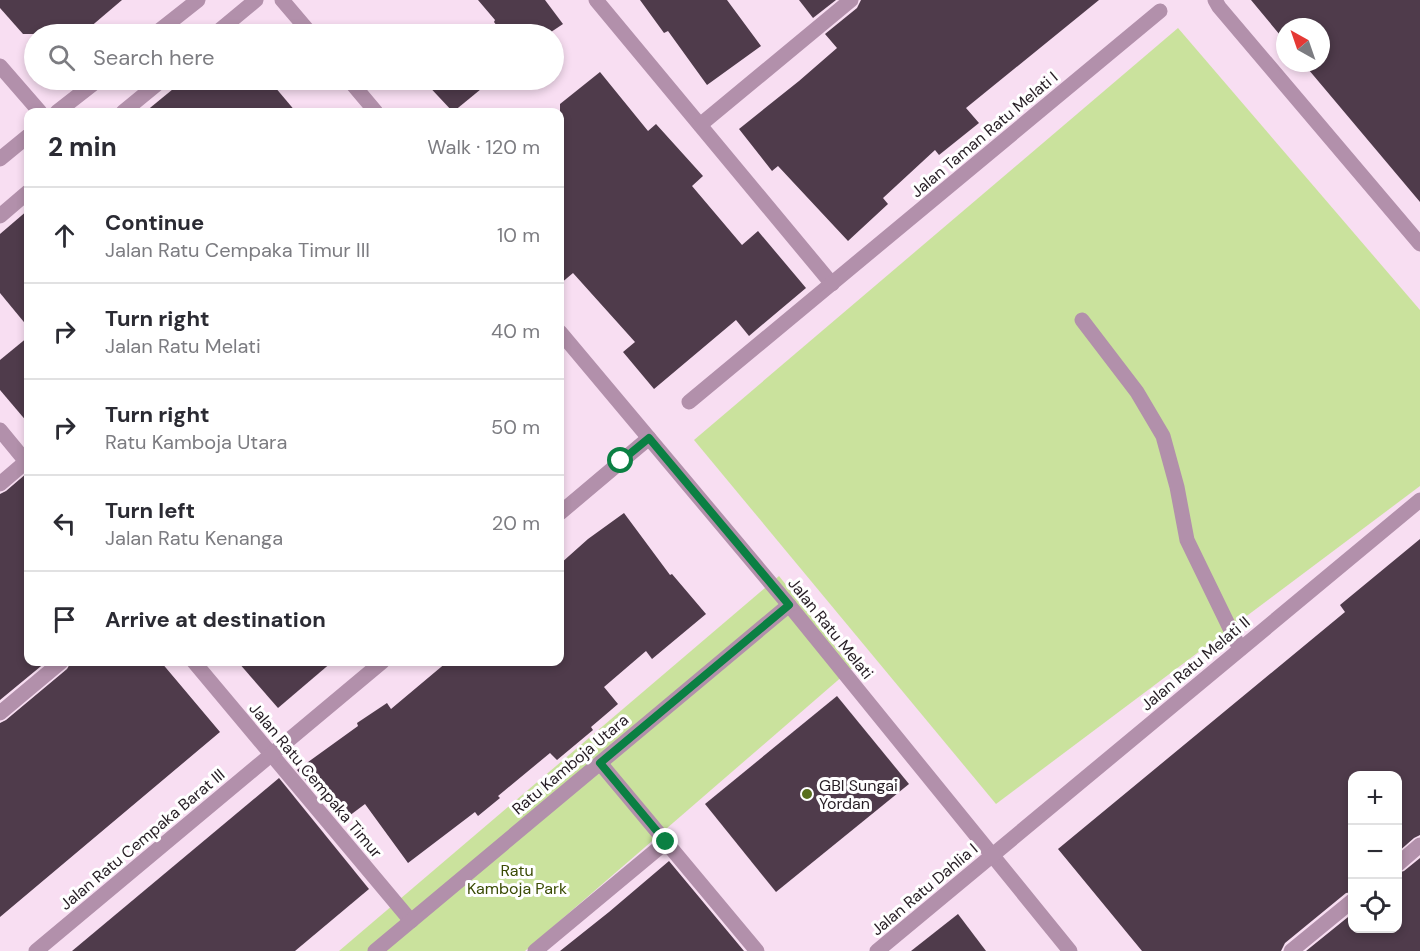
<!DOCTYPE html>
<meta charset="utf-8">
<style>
:root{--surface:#fff;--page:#f7f7f7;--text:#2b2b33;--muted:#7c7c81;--line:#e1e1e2}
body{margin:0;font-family:"DM Sans",sans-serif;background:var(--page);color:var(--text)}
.controls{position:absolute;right:18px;bottom:18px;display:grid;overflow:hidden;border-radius:12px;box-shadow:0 3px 9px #0003}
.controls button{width:54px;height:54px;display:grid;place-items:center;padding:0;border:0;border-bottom:2px solid var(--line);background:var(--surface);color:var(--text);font:30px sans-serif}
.compass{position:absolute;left:1276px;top:18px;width:54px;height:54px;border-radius:50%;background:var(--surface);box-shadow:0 3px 9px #0003;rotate:320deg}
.stop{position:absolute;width:18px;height:18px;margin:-14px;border:4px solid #0b8043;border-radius:50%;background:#fff}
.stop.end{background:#0b8043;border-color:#fff;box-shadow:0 2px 6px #0008}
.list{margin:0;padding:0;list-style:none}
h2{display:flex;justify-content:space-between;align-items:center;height:78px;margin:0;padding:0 24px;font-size:26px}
h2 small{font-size:20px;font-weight:400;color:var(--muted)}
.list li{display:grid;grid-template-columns:39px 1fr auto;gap:18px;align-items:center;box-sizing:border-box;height:96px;padding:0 24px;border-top:2px solid var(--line)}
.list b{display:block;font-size:22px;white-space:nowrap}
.list p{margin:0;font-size:20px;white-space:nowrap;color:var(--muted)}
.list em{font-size:20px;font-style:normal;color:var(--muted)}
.icon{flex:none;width:33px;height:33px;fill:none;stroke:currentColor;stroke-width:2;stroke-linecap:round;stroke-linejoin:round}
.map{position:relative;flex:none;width:1420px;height:951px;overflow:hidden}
.search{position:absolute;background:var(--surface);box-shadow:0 3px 9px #0003;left:24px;top:24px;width:540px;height:66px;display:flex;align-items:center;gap:15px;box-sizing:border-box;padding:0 21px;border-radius:33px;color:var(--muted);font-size:22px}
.panel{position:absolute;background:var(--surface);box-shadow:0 3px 9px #0003;left:24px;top:108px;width:540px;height:558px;border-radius:12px}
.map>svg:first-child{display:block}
.green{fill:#cae29d}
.building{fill:#4f3b4b}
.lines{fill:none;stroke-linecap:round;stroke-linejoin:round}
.minor{stroke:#b290ab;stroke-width:15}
.route{stroke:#0b8043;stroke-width:8}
.poi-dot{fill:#596f1e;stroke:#fff;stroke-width:2}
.labels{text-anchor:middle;stroke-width:6;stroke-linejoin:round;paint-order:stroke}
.street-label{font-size:16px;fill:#261d24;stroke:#fff}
.poi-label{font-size:16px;fill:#261d24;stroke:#fff;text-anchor:start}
.park-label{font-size:16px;fill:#3a4b04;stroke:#fff}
</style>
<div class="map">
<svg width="1420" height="951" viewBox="0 0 1420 951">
<rect width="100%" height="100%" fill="#f8def2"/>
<g class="green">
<polygon points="1178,28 1420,310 1420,486 996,804 694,440"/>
<polygon points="779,576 852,668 525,951 339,951"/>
</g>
<g class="building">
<polygon points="0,0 122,0 82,34 23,34 0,8"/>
<polygon points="478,0 545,0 563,24 548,34 503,34 494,22 495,20"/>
<polygon points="640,0 727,0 761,46 707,85 668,31 664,33"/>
<polygon points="799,0 836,0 813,18"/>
<polygon points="861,0 1099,0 966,108 979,123 939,155 935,150 883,198 888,204 848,241 778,166 772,171 739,129 799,81 837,48 825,34 857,8"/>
<polygon points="1251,0 1420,0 1420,202 1303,63 1321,63 1321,27 1285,27 1285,41"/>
<polygon points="600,72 648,131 656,124 703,176 692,186 742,245 758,231 806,288 749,336 736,320 654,389 623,352 635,342 573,273 560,284 560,104"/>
<polygon points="184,80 269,80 296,112 145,112"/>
<polygon points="423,80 492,80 453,112"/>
<polygon points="28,210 28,327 0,293 0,234"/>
<polygon points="28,337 28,423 0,390 0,360"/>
<polygon points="27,473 28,662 46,662 0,700 0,494 6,491"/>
<polygon points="624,513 670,575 672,574 706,614 652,659 646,651 604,687 618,704 591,727 593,730 557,760 550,753 498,796 500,798 478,816 475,812 408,863 365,804 341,822 297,770 358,726 357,723 387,703 391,709 447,662 560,662 560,564 588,539"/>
<polygon points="1420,539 1420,835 1414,838 1398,852 1398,776 1353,776 1353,892 1346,893 1285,943 1281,951 1142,951 1058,849 1345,612 1340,605"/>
<polygon points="71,662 161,662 220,732 0,917 0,723 6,720 67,669"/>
<polygon points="238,662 332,662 278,708"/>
<polygon points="837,696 909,784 776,892 705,804"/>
<polygon points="279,778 369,889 295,951 72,951"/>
<polygon points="1420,858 1420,951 1306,951 1353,913 1353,928 1398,928 1398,873 1404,871"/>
<polygon points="669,861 744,951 560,951 609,912"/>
<polygon points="958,914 986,951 911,951"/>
</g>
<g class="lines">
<g class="minor">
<polyline points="282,0 311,34"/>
<polyline points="596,0 832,284"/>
<polyline points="1215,0 1219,7 1420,244"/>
<polyline points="155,34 198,0"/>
<polyline points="215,34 256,0"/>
<polyline points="0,66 40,112"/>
<polyline points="349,80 376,112"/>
<polyline points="57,112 98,80"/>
<polyline points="123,112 162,80"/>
<polyline points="700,125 851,0"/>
<polyline points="0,159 28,136"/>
<polyline points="0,216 28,192"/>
<polyline points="1082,320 1137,392 1163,436 1177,487 1187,540 1240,649"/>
<polyline points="560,332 789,605 1070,951"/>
<polyline points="689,402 1160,11"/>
<polyline points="0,430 28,464"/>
<polyline points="0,484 28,460"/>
<polyline points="560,513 649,438"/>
<polyline points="194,662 411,921"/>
<polyline points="0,713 61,662"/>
<polyline points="600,763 757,951"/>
<polyline points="1398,864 1420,845"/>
<polyline points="36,951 382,662"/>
<polyline points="375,951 789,605"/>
<polyline points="535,951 666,842"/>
<polyline points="877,951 1420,500"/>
<polyline points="1291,951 1352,901"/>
</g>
</g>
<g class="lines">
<polyline class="route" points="621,461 649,438 789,605 600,763 666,842"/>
</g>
<circle class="poi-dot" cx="807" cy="794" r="6"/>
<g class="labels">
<g class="street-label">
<text transform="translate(984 134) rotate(-40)" y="6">Jalan Taman Ratu Melati I</text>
<text transform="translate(831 628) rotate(51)" y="6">Jalan Ratu Melati</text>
<text transform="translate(1195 663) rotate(-40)" y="6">Jalan Ratu Melati II</text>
<text transform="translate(570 764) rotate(-40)" y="6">Ratu Kamboja Utara</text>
<text transform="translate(316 780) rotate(50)" y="6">Jalan Ratu Cempaka Timur</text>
<text transform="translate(142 839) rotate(-40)" y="6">Jalan Ratu Cempaka Barat III</text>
<text transform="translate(924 889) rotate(-40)" y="6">Jalan Ratu Dahlia I</text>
</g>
<g class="poi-label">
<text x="819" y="791">GBI Sungai<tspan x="819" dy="18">Yordan</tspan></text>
</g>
<g class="park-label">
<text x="517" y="876">Ratu<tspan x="517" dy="18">Kamboja Park</tspan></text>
</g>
</g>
</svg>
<div class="controls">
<button>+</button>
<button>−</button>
<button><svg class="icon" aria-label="locate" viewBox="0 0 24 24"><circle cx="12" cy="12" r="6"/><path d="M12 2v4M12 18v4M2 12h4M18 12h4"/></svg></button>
</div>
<svg class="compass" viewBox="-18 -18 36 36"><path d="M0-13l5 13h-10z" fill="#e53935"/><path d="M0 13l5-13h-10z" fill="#7c7c81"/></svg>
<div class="stop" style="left:621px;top:461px"></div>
<div class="stop end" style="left:666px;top:842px"></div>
<div class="search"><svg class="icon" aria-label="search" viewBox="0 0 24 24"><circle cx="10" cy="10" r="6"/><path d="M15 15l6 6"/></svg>Search here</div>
<section class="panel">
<h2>2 min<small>Walk · 120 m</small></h2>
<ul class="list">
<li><svg class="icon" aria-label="ahead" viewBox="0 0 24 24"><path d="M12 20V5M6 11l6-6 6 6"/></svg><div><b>Continue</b><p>Jalan Ratu Cempaka Timur III</p></div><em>10 m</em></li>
<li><svg class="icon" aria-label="right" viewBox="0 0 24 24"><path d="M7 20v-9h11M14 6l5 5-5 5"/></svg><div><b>Turn right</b><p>Jalan Ratu Melati</p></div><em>40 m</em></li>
<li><svg class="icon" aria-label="right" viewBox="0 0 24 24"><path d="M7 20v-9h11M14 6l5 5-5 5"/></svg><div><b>Turn right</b><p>Ratu Kamboja Utara</p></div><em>50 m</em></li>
<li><svg class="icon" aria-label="left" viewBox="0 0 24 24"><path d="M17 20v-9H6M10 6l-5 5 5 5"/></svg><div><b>Turn left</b><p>Jalan Ratu Kenanga</p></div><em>20 m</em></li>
<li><svg class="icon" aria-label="arrive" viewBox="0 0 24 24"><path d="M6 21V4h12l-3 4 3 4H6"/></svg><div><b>Arrive at destination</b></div></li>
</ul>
</section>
</div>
